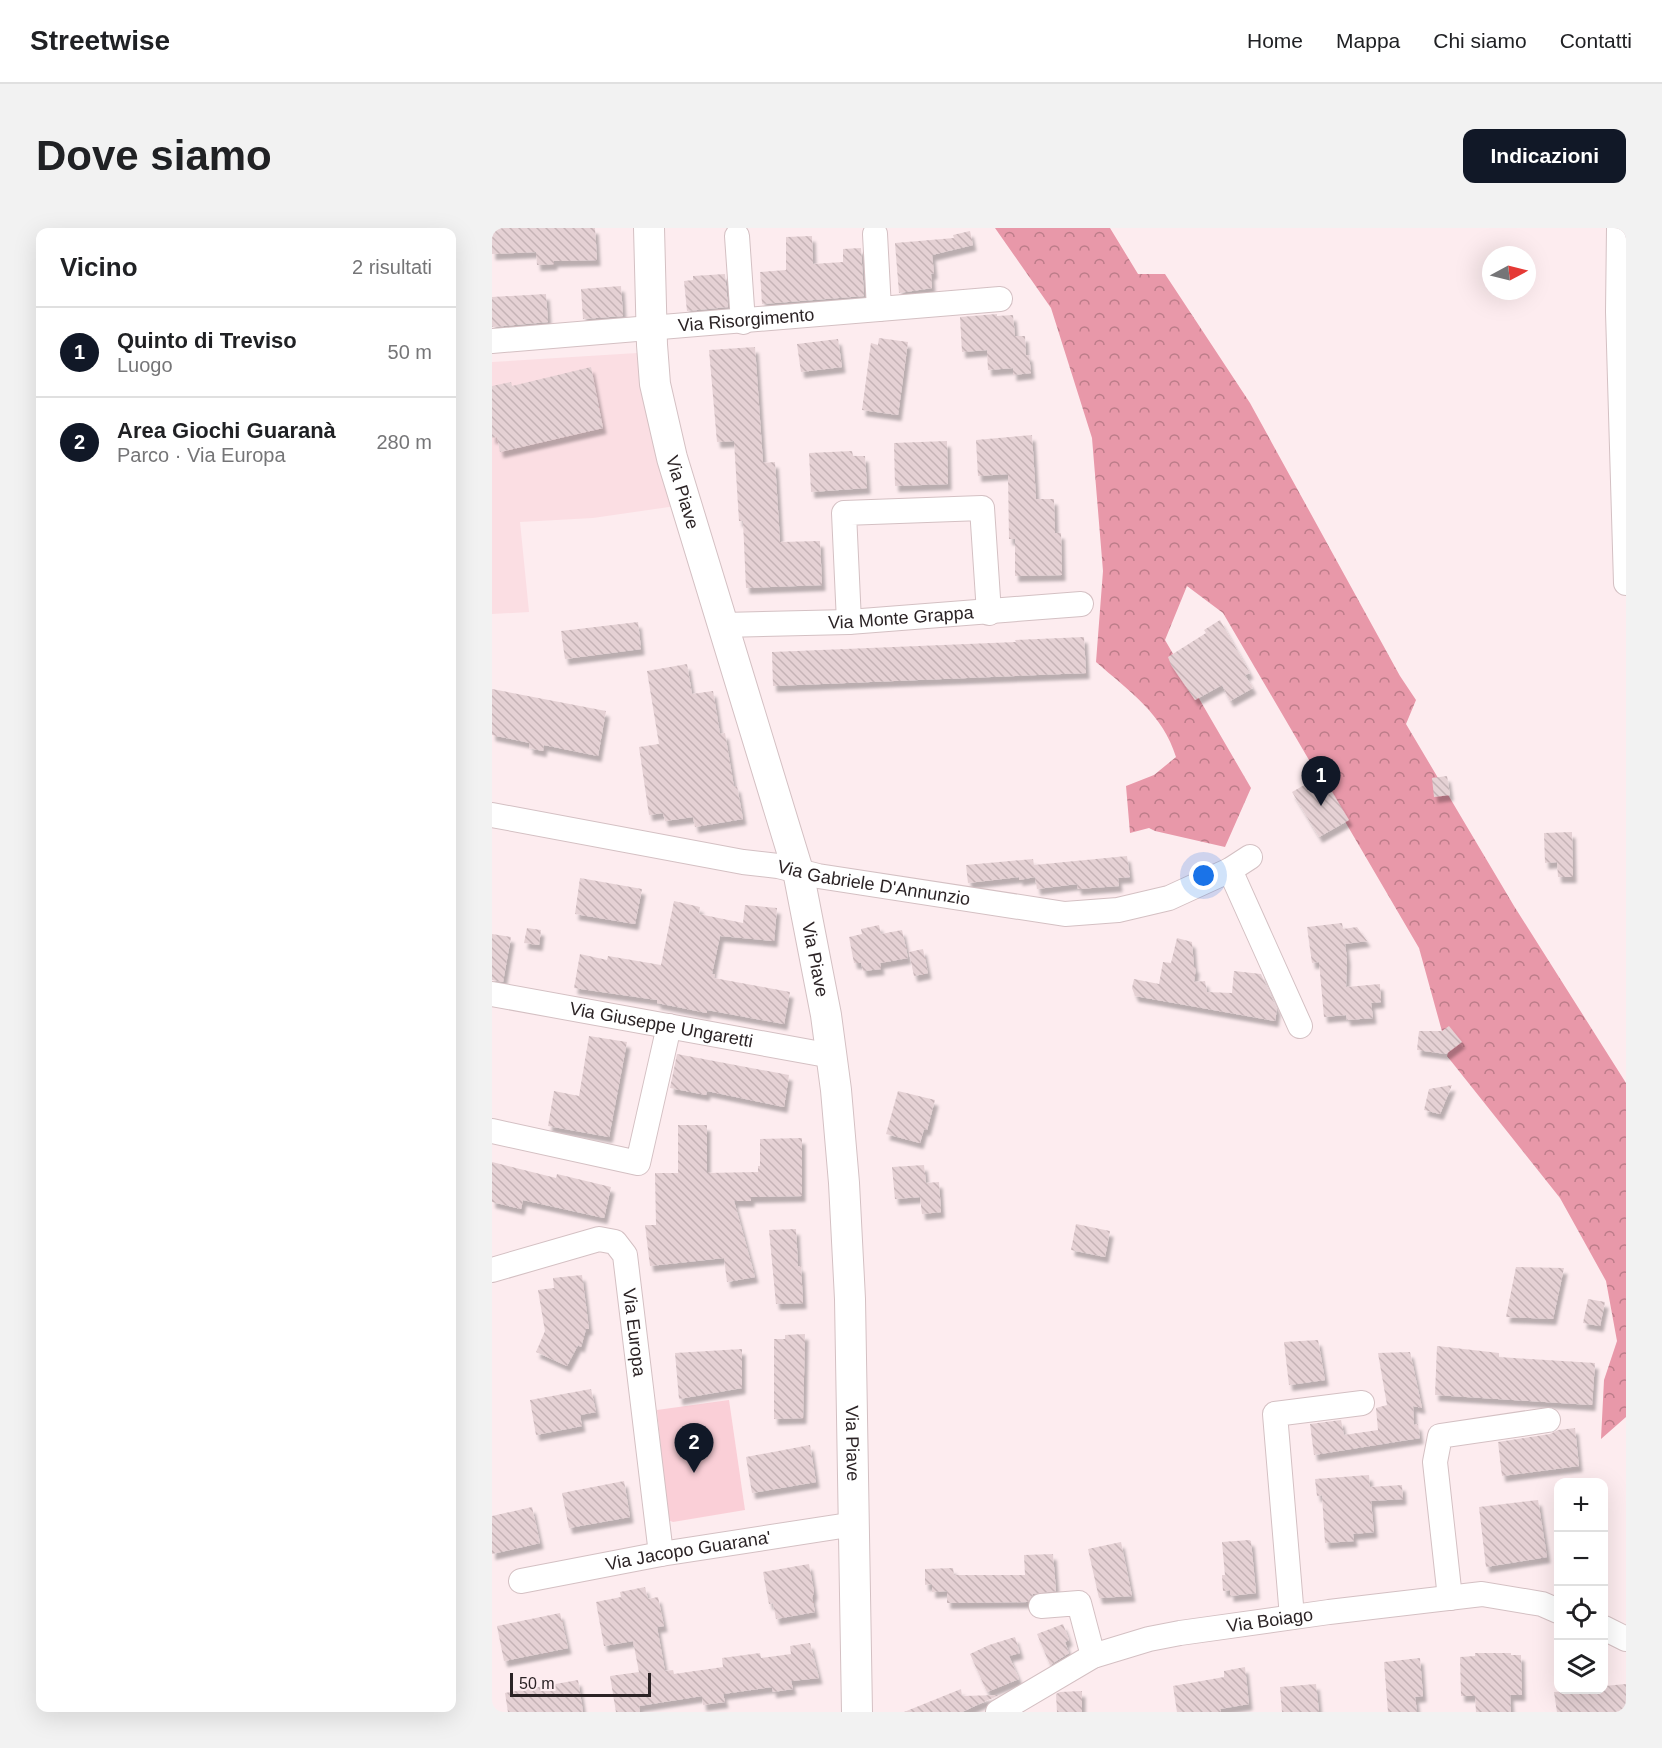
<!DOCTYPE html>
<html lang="it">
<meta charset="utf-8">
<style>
:root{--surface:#fff;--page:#f2f2f2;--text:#202124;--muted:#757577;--line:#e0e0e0;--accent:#111827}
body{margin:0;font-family:Helvetica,sans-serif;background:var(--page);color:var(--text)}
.controls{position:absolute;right:18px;bottom:18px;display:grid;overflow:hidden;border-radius:12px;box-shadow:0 6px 24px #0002}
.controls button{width:54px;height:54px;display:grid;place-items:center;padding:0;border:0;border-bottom:2px solid var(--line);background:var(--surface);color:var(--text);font:30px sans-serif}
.compass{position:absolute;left:990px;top:18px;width:54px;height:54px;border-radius:50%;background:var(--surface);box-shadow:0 6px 24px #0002;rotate:83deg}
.scale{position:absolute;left:18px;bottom:15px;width:141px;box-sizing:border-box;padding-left:6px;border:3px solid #2b2325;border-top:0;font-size:16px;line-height:21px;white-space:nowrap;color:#2b2325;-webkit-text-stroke:4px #fdecef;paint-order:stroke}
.you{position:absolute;left:712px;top:648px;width:21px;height:21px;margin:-15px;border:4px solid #fff;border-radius:50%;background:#1a73e8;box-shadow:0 0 0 9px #1a73e833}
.badge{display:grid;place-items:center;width:39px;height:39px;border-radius:50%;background:var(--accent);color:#fff;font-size:20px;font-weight:700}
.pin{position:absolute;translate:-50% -50px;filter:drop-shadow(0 2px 3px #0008)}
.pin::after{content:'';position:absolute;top:32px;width:21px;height:18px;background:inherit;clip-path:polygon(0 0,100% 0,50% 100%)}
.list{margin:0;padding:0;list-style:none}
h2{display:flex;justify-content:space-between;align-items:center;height:78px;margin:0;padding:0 24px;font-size:26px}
h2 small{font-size:20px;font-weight:400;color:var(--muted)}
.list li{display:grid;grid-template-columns:39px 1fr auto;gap:18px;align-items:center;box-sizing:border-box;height:90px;padding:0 24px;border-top:2px solid var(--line)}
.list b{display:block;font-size:22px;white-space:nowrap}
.list p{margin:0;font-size:20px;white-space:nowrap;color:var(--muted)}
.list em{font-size:20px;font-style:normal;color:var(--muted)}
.icon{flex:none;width:33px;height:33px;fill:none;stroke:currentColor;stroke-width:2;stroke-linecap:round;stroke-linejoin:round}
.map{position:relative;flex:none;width:1134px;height:1484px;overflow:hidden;border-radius:12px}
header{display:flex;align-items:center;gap:36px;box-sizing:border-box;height:84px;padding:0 30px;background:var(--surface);border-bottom:2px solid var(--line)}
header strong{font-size:28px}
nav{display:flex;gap:33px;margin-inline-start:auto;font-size:21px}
.intro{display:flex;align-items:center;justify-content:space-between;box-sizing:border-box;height:144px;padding:0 36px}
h1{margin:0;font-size:42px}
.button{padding:15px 27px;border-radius:12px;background:var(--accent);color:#fff;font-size:21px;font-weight:700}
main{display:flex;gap:36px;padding:0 36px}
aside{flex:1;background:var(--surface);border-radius:12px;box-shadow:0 6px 24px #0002}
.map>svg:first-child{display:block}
.built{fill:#fbdee3}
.forest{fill:url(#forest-crowns)}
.park{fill:#facfd7}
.building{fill:url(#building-back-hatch);filter:url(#shadow)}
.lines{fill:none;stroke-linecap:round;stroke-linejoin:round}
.minor-casing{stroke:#d4c0c3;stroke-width:26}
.major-casing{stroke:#d4c0c3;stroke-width:32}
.minor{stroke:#fff;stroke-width:24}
.major{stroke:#fff;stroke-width:30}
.labels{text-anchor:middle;stroke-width:5;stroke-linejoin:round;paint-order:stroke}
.street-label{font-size:18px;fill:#2b2325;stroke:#fdecef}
</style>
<header>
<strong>Streetwise</strong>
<nav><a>Home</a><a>Mappa</a><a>Chi siamo</a><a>Contatti</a></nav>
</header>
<div class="intro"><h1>Dove siamo</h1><a class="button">Indicazioni</a></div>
<main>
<aside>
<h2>Vicino<small>2 risultati</small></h2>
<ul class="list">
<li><span class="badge">1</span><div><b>Quinto di Treviso</b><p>Luogo</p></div><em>50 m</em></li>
<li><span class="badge">2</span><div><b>Area Giochi Guaranà</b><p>Parco · Via Europa</p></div><em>280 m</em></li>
</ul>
</aside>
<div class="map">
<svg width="1134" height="1484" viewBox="0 0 1134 1484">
<defs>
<pattern id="forest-crowns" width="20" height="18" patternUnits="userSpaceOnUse" patternTransform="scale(1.5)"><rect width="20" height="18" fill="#e898a9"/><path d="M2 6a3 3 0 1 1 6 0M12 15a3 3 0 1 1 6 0" fill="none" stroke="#bc7c89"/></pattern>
<pattern id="building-back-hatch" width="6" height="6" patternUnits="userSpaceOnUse" patternTransform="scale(1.5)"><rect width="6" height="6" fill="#e5d1d4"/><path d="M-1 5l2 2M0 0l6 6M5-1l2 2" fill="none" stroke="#c5b3b6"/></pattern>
<filter id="shadow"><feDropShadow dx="3.5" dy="6" stdDeviation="1.5" flood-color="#0004"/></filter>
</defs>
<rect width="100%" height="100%" fill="#fdecef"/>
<polygon class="built" points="145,125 184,278 101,290 28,294 37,384 0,386 0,134"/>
<path class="forest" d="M503,0H618L646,46H673L758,175L908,448L924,472L914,496L1022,678L1134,855V1189L1109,1211L1112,1152L1125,1113L1114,1053L1068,970L955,828L961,808L951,807L927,720L731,385L695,358L673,412L759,560L733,619L663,603L657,600L638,605L634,558L662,547L684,529C671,486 637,463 604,434L611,343L600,210L559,80Z"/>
<polygon class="park" points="237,1172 253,1282 181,1294 176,1292 165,1182"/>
<g class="building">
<polygon points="0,0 103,0 105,32 62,33 62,36 45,37 44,24 0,26"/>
<polygon points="478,3 481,17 440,27 442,45 439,46 440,60 407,65 403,15 462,10 461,7"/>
<polygon points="320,8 321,36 351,34 351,21 369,20 372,68 270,76 268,44 294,42 294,9"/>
<polygon points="233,46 236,79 195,83 192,53 201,52 201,48"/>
<polygon points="129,58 131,88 91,91 89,61"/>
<polygon points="54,66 56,94 0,99 0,69"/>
<polygon points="505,86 505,88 521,87 523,108 533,108 534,127 537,127 539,145 521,147 521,140 496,142 495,122 470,124 468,89"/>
<polygon points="387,110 416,114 406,187 370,182 379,115 386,117"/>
<polygon points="346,111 350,139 309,144 305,116"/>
<polygon points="263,119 271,235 283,234 288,314 328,313 330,357 254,360 251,293 247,293 242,213 225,214 217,122"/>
<polygon points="99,139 111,200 8,224 5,209 0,210 0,158 19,154 20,158"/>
<polygon points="540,207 544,271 562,271 563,305 569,305 570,347 523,348 523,311 517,311 516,246 486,248 484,212"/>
<polygon points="455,213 456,256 403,258 402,215"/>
<polygon points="360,223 361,228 373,228 375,260 319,264 317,225"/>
<polygon points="728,392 758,445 753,447 761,460 738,473 730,457 703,472 679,437 676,429 714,405 712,402"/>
<polygon points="146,394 149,421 73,431 69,403"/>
<polygon points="592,409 594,445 281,458 280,424 524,414 523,412"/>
<polygon points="195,436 200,466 221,463 228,506 233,505 242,559 245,558 251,591 203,599 201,589 173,593 171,585 157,587 147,519 167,516 155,443"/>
<polygon points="0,461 114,483 106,528 52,517 51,523 37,520 38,515 0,507"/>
<polygon points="830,547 857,592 827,609 800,564"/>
<polygon points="955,548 958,567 942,569 940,550"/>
<polygon points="1080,604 1081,649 1066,649 1065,634 1053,635 1052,605"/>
<polygon points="635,628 638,649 626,650 627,658 586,661 585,656 545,661 543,649 527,652 527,649 476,655 474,637 541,631 542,637"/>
<polygon points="88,650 150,661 143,696 83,686"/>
<polygon points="182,673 208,679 207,686 251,695 253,677 285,680 282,713 228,708 220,746 223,746 222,750 298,764 292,796 215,782 215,785 165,775 165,772 82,760 88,726 115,732 116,728 169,737"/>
<polygon points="850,695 851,701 865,699 875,713 853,716 855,731 854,759 888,756 889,774 879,775 881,790 855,792 854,787 832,789 827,734 820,735 815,699"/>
<polygon points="387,697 389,706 410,702 416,730 388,735 389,741 371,743 369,735 362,735 357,709 370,706 369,701"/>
<polygon points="35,700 49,702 47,717 32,715"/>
<polygon points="0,706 19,709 11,754 0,752"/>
<polygon points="685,710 700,714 702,739 704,739 702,754 713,753 715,764 740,765 742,743 769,746 785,781 783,793 643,768 640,760 642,751 667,756 671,734 679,735"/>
<polygon points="431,721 436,745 422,748 417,724"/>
<polygon points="957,798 970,814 954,826 925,822 927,803 950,803"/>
<polygon points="97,808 135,814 117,909 56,898 62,863 87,868"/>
<polygon points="185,826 297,847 292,879 215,863 214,867 178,860"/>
<polygon points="960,857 948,886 932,882 937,861"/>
<polygon points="406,863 443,872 435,902 432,901 428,915 394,906"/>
<polygon points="186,897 215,897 215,945 266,944 266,938 268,938 268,911 310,910 310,968 259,969 259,973 242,973 263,1049 235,1054 232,1030 158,1038 153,997 164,997 163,945 186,945"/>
<polygon points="0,934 64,950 65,946 119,959 112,990 31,972 29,981 0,974"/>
<polygon points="432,937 434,955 447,954 449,984 430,986 428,969 403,971 400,939"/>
<polygon points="584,996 618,1003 613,1029 579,1022"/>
<polygon points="304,1001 306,1038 309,1038 311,1075 284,1076 277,1002"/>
<polygon points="1024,1039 1072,1040 1061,1091 1014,1089"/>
<polygon points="90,1047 97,1101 94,1101 89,1119 86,1117 75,1138 44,1124 53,1103 46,1062 62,1060 61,1050"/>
<polygon points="1096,1071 1113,1074 1108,1098 1091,1095"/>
<polygon points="313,1106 311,1190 282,1191 282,1111 293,1111 293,1107"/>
<polygon points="826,1112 833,1152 797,1157 792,1114"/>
<polygon points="945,1118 1007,1125 1007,1129 1103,1135 1100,1177 943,1167"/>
<polygon points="250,1121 250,1160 187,1171 183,1125"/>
<polygon points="918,1124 930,1180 921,1178 922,1197 926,1196 928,1210 822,1227 818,1196 849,1192 852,1207 886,1202 884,1180 895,1177 886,1125"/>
<polygon points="99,1161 104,1184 88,1187 90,1198 44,1207 38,1172"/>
<polygon points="1083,1200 1087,1238 1010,1248 1006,1214 1058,1206 1066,1202"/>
<polygon points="318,1217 324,1254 260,1265 254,1229"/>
<polygon points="877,1247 878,1259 910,1257 911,1271 879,1273 882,1304 861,1306 862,1313 833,1315 830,1267 825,1268 823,1251"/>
<polygon points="132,1253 138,1289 77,1300 70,1265"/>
<polygon points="1046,1272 1055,1329 994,1339 987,1279"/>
<polygon points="40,1279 48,1315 0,1326 0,1288"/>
<polygon points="757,1312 759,1313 764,1365 738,1368 738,1362 731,1363 730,1347 733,1347 730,1314"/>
<polygon points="629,1314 640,1368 607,1370 596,1321"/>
<polygon points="561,1326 564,1363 541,1366 536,1374 455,1375 455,1363 440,1364 440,1356 433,1357 433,1341 461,1340 462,1347 533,1347 532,1327"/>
<polygon points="317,1336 322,1364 320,1370 323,1384 284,1391 281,1375 277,1376 271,1344"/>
<polygon points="153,1359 156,1371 166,1369 172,1398 165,1399 173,1443 181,1442 182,1446 231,1439 230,1430 268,1425 269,1430 299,1426 298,1418 318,1415 327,1450 299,1453 301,1461 281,1464 280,1459 231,1466 233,1474 211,1477 210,1468 147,1478 148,1484 124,1484 118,1448 147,1444 141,1413 112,1418 104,1374 129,1369 128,1364"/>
<polygon points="68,1385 76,1420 12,1433 5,1398"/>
<polygon points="571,1396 577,1412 573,1414 577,1425 558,1437 545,1406"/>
<polygon points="523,1409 528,1425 517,1428 527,1451 495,1464 478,1426 497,1417"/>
<polygon points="983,1425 1019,1425 1019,1427 1029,1427 1030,1467 1018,1467 1019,1484 984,1484 983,1468 969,1468 968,1429 983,1428"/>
<polygon points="928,1430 931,1468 923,1469 925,1484 896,1484 892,1434"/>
<polygon points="753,1439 757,1476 728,1481 729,1484 685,1484 681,1458 732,1449 732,1443"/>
<polygon points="86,1452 91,1484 16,1484 13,1465"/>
<polygon points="824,1456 827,1484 790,1484 788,1459"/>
<polygon points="1134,1456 1134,1484 1065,1484 1062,1464 1112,1461 1112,1458"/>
<polygon points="469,1461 470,1468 507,1467 470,1484 412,1484"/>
<polygon points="590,1463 590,1484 565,1484 564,1466 568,1464"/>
</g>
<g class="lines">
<g class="minor-casing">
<g id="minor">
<polyline points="1127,0 1126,84 1134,355"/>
<polyline points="383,6 387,81"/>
<polyline points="245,8 251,94"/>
<path id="s1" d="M0,113L508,71"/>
<polyline points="357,394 352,285 490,280 497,385"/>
<path id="s2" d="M231,397L357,394L589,376"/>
<path id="s3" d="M0,587L251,634L286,638L326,648L573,686L626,682L677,670L738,642L758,629"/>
<polyline points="738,642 808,798"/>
<path id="s4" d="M0,766L340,828"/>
<polyline points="0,903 146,935 177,798"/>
<path id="s5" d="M0,1042L107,1011L123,1014L133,1027L169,1326"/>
<path id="s6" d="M29,1353L169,1326L363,1296"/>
<polyline points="958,1370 943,1234 948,1208 1056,1192"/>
<polyline points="549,1378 587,1375 601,1428"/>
<polyline points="800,1389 783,1186 870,1175"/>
<polyline points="1112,1400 1134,1411"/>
<path id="s7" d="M506,1484L601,1428L657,1411L688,1405L837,1384L990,1366L1050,1376L1066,1383"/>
</g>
</g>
<g class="major-casing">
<g id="major">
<path id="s8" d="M157,0L160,117L163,156L180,230L306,643L334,787L344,862L352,955L358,1071L365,1484"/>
</g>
</g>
<use href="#minor" class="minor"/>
<use href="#major" class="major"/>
</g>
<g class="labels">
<g class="street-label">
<text dy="6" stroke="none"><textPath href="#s1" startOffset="255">Via Risorgimento</textPath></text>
<text dy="6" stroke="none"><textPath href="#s8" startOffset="268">Via Piave</textPath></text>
<text dy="6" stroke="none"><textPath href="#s2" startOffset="178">Via Monte Grappa</textPath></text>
<text dy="6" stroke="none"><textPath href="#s3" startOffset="388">Via Gabriele D'Annunzio</textPath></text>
<text dy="6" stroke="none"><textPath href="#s8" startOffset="754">Via Piave</textPath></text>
<text dy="6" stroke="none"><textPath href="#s4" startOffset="172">Via Giuseppe Ungaretti</textPath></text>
<text dy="6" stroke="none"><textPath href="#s5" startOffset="222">Via Europa</textPath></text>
<text dy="6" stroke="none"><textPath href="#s8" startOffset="1240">Via Piave</textPath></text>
<text dy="6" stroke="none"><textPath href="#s6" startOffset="170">Via Jacopo Guarana'</textPath></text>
<text dy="6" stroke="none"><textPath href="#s7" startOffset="291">Via Boiago</textPath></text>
</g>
</g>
</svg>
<div class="controls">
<button>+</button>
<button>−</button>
<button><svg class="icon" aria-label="locate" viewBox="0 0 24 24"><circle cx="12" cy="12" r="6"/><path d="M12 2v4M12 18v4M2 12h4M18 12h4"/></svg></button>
<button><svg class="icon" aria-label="layers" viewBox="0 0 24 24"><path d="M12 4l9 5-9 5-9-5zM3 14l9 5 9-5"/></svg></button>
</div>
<svg class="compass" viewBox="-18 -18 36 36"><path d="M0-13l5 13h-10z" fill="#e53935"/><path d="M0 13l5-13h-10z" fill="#757577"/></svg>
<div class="scale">50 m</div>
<div class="you"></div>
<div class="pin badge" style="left:829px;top:578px">1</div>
<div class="pin badge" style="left:202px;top:1245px">2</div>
</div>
</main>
